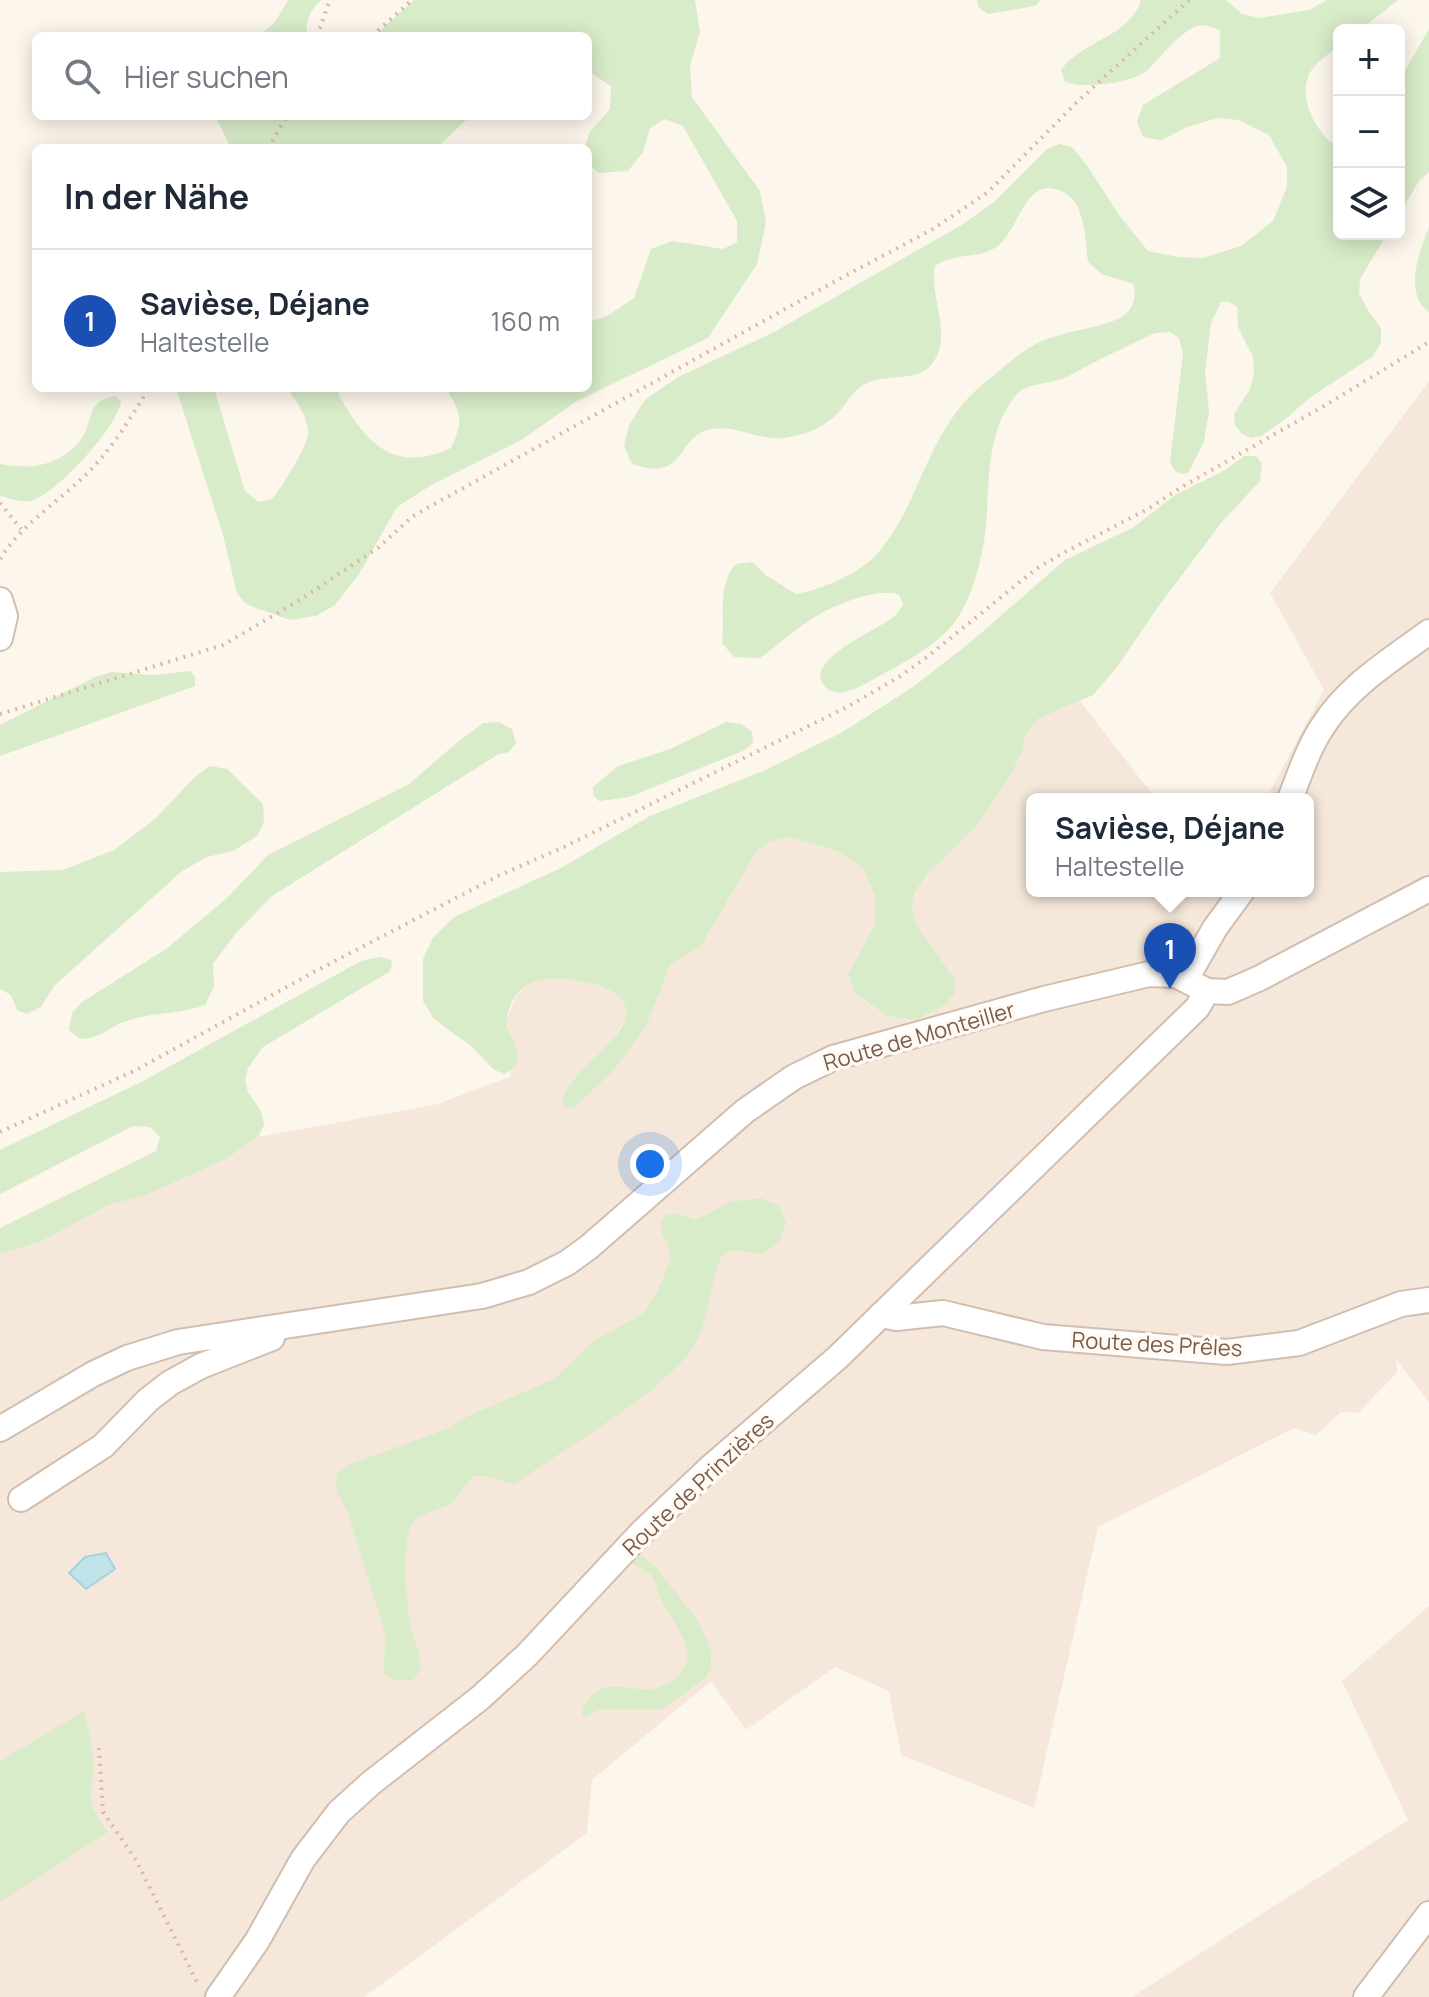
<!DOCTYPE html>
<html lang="de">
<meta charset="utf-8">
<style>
:root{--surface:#fff;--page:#f2f2f3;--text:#1f2937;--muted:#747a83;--line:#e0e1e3;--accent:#db2777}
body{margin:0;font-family:Manrope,sans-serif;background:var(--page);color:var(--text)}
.controls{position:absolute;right:24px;top:24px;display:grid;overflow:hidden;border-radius:12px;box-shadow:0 4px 20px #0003}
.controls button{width:72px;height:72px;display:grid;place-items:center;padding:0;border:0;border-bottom:2px solid var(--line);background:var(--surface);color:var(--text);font:40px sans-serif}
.you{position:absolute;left:650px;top:1164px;width:28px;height:28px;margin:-20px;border:6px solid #fff;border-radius:50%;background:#1a73e8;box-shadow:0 0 0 12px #1a73e833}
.badge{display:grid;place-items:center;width:52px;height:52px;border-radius:50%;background:var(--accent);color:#fff;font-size:26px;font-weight:700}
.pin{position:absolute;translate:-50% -66px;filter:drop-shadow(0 2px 4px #0008)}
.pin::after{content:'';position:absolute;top:42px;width:28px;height:24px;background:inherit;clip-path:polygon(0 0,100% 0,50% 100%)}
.popup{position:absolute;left:1026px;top:793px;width:288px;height:104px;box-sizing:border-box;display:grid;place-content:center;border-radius:12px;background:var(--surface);filter:drop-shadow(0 2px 6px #0005);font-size:26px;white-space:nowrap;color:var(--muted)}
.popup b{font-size:30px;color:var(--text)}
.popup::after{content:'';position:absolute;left:50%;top:100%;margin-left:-16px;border:16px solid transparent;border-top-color:var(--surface)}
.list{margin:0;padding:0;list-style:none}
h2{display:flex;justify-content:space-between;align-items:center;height:104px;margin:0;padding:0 32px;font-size:34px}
h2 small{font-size:26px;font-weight:400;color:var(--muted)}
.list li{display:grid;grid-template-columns:52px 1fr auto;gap:24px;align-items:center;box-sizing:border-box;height:144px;padding:0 32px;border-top:2px solid var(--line)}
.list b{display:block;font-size:30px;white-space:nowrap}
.list p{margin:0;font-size:26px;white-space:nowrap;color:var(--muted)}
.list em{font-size:26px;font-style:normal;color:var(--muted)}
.icon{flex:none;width:44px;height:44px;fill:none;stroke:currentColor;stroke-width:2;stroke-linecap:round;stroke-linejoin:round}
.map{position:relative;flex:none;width:1429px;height:1997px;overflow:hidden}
.search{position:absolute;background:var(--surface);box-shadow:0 4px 20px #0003;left:32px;top:32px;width:560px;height:88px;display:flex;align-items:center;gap:20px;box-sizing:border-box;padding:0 28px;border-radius:12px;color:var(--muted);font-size:30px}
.panel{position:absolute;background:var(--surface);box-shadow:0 4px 20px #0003;left:32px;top:144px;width:560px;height:248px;border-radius:12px}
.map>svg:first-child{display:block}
.residential{fill:#f5e8da}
.green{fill:#d8ecc9}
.water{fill:#bfe3e8;stroke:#a5d3da;stroke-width:2}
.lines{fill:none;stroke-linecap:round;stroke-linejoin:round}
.minor-casing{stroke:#d1beb0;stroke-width:28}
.path{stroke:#d9b8a5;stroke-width:4;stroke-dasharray:2 6;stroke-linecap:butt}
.minor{stroke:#fff;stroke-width:24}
.labels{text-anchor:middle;stroke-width:7;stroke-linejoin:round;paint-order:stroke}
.street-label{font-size:22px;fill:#7a5c4d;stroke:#fffaf3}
</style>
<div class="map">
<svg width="1429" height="1997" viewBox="0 0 1429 1997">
<rect width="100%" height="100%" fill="#fdf6ec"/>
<g class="residential">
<polygon points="1429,381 1429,1402 1396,1359 1397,1373 1358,1413 1341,1412 1316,1435 1294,1428 1098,1527 1034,1808 901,1755 889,1691 835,1667 746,1730 711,1681 592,1780 587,1833 364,1997 0,1997 0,1254 42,1241 109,1205 146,1195 226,1159 259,1137 438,1104 511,1076 510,1071 514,1068 517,1047 509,1036 507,1020 515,997 527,985 540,979 561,976 609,988 623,1000 627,1012 625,1020 612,1041 569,1084 647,1024 670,965 701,946 757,851 769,842 789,837 837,851 862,867 875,895 875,923 848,975 854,994 887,1016 914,1020 944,1006 956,992 954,978 917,927 912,910 915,892 928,873 949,851 1022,751 1026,733 1038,719 1080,701 1156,799 1032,799 1032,891 1308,891 1308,799 1266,799 1324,690 1270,593"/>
<polygon points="1429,1606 1429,1997 1132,1997 1408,1820 1342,1681"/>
</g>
<g class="green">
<path d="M288,0H321C311,10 304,21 308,36H259L275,22Z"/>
<path d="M414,0H695L700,32L690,66L692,97L760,191L766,222L757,264L708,338L577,401L523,439L433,484L397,507L359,574L335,605L316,616L290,620L253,607L245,603L237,593L223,535L176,388H214L245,491L258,502L272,499C281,488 308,446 308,433C308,416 296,401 287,388H335C362,438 390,476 451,448C464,420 461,414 446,388H588V322L607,316L634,298L651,249L672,241L723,249L737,242V221L683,126L665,119L650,128L643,152L628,171L599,173L588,164V148H585L589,133L610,109L611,86L592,74L588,75V36H374Z"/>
<polygon points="977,0 1041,0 1035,6 988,14 978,7"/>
<path d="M1141,0H1226L1242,14L1260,18L1309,10L1327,0H1398L1360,30H1339V46C1331,53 1320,59 1314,67C1295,89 1312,125 1330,142H1339V234H1387L1360,279L1359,293L1367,309L1381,328V343L1372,357L1309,398L1288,417L1261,436L1251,438L1242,434L1235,425L1234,414L1250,389L1254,375L1253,357L1238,327L1237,307L1229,302H1221L1211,323L1205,373L1209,411L1204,442L1188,473L1181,474L1174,470L1170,461L1183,354L1179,338L1170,332L1155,333C1132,343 1111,354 1089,365C1080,369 1071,376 1062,379C1044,385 1025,382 1013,399C989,431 989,472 987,510C986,546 974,604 948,630C928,651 897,666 872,680C859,687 835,702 823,684C806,659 877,630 892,618C897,615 900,609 903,604L899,595C879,586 829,607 810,620C793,631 777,646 760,658L734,657L722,643C725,616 717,585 736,564L752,562L767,576L796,594C821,590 860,573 877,554C922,503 925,432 983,384C1001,370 1021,350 1042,341C1066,331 1094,329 1118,319C1132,313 1138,297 1133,284L1102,274L1088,262C1085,240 1086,201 1061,191C1022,175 1020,235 993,249C974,259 953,253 935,266C930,292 947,326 939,350C927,388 892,371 867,383C853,389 848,402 838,413C824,428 804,435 784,438C759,441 737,425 712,429C674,435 690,483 632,464L624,446L629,425L645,400L678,377L774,332L960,226L994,202L1047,149L1060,144L1072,147L1088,167L1119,215L1148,251L1178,257L1203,258L1241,246L1273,221L1287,187V167L1269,135L1239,120L1218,118L1187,127L1161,140L1143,137L1137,122L1143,105L1220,58V30C1214,28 1207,25 1202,25C1183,27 1161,57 1149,69C1132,84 1084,89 1065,82L1061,70C1082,40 1129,38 1141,0Z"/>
<polygon points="1429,29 1429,172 1419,181 1399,215 1399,81"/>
<polygon points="215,116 470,116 437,148 231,148"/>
<path d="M1429,227V312C1403,293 1419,253 1429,227Z"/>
<path d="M115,396L121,401C119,426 55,495 31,501C21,503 9,498 0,496V464C31,470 58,466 79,442C94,424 85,400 115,396Z"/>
<path d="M1244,456H1256L1262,464L1260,481L1222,522L1160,604L1117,667L1093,695L1038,719L1026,733L1022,751L1010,776L977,825L928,873L915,892L912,910L917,926L954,978L956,992L944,1006L915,1020L887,1016L854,993L848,975L875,923V895L862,867L837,851L789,837L769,842L757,851L701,946L670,965L647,1024L614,1070L575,1107L567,1108L563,1105C560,1071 648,1032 621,999C612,987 597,985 583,982C550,973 511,978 507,1020C506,1036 521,1046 517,1061C515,1069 510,1070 505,1074L494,1070L471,1046L434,1019L423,1001V959L433,938L454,917L561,868L650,816L763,771L841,733L913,687L973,640L1065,560L1134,527L1175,495L1227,469Z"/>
<polygon points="191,671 195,677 195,686 0,756 0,725 95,677 111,672 154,675"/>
<path d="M499,722L512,729L516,743L509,752L499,754L272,896L236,933L213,964L214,986L205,1005C178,1015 147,1012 121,1023C106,1030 98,1039 80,1039L69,1030L72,1013L82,1002L166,949L227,898L268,855L409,784L459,741L483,723Z"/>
<polygon points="726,722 741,724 752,732 753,743 743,751 629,797 599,801 593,795 593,787 618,766 670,749"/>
<polygon points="210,766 227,769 263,804 264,822 257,836 233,851 207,857 182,871 54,986 41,1007 27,1014 17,1010 11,995 0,989 0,872 63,870 114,850 155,819 196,776"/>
<polygon points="380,957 391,960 392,966 389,972 263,1047 248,1068 245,1080 248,1092 261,1111 264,1125 258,1137 226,1159 146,1195 109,1205 42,1241 0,1254 0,1228 156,1151 160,1137 150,1127 133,1126 0,1194 0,1150 143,1081 361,961"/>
<path d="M761,1198L779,1205L786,1223L779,1242L763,1254L735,1250L723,1254C710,1277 710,1313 699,1336C678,1385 569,1445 524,1478L514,1484C500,1481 487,1474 473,1476C466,1484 458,1498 449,1504C437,1512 419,1512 411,1526C402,1544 406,1606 411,1626C414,1641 420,1654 421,1669L413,1680H393L384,1673L385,1633L347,1510C339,1496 333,1489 338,1472L351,1464L449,1428L468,1416L554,1379L594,1341L644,1313L657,1292L671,1259L668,1243L662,1234L661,1221L667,1214H678L696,1220L730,1202Z"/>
<path d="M637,1555L645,1558L659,1571L695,1617L706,1637L711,1653V1667L706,1678L662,1709H601L586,1717L582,1714V1707C588,1701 596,1689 606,1687C624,1683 643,1695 662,1686C708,1665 680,1632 663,1603C658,1595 657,1582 651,1575C645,1569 636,1567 630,1562L631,1557Z"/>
<path d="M84,1711C88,1727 92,1743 93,1761C94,1796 83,1801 108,1832L0,1902V1761Z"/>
</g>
<polygon class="water" points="106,1553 115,1569 86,1589 69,1573 85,1557"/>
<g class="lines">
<g class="minor-casing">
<g id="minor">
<polyline points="0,600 5,616 0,638"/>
<path d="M1290,799C1300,774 1308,748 1323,726C1348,686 1391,660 1429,632"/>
<polyline points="1186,979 1215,928 1242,891"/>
<polyline points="881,1315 896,1318 943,1313 1043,1337 1227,1352 1299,1343 1401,1304 1429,1300"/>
<polyline points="0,1429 93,1374 127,1358 178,1342 482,1296 529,1282 567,1263 589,1247 745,1111 794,1077 833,1058 1044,999 1149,974 1176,975 1207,991 1228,992 1260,978 1429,889"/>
<polyline points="21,1499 103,1446 148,1400 170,1383 201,1366 272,1338"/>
<polyline points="218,1997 257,1941 303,1859 339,1812 371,1783 480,1698 527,1655 642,1532 713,1465 837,1358 1197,1008 1207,991"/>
<polyline points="1366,1997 1429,1914"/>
</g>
</g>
<g class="path">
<polyline points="317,36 330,0"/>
<polyline points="372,36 412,0"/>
<polyline points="268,148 287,116"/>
<polyline points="0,503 21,529"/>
<path d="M0,559C24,520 66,498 96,464C117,441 133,414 149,388"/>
<polyline points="0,714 223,645 300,600 379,547 413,516 832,283 933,229 988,192 1077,102 1189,0"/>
<polyline points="0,1132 134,1071 312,973 498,876 564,847 849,706 899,677 927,657 1036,569 1065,552 1148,509 1180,488 1324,406 1429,342"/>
<polyline points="99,1748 103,1812 136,1860 198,1984"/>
</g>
<use href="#minor" class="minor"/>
</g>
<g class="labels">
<g class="street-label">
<text transform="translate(919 1036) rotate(-16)" y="8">Route de Monteiller</text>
<text transform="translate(1157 1344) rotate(3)" y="8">Route des Prêles</text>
<text transform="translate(698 1484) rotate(-43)" y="8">Route de Prinzières</text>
</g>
</g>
</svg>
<div class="controls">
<button>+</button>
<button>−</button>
<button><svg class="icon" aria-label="layers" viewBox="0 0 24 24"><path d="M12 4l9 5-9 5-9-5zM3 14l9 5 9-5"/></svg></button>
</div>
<div class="you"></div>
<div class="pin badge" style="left:1170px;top:989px;background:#1a4fb4">1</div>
<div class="popup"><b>Savièse, Déjane</b>Haltestelle</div>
<div class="search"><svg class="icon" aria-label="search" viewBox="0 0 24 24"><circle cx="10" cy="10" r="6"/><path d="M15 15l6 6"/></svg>Hier suchen</div>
<section class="panel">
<h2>In der Nähe<small></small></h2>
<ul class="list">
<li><span class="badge" style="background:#1a4fb4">1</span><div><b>Savièse, Déjane</b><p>Haltestelle</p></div><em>160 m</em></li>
</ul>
</section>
</div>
